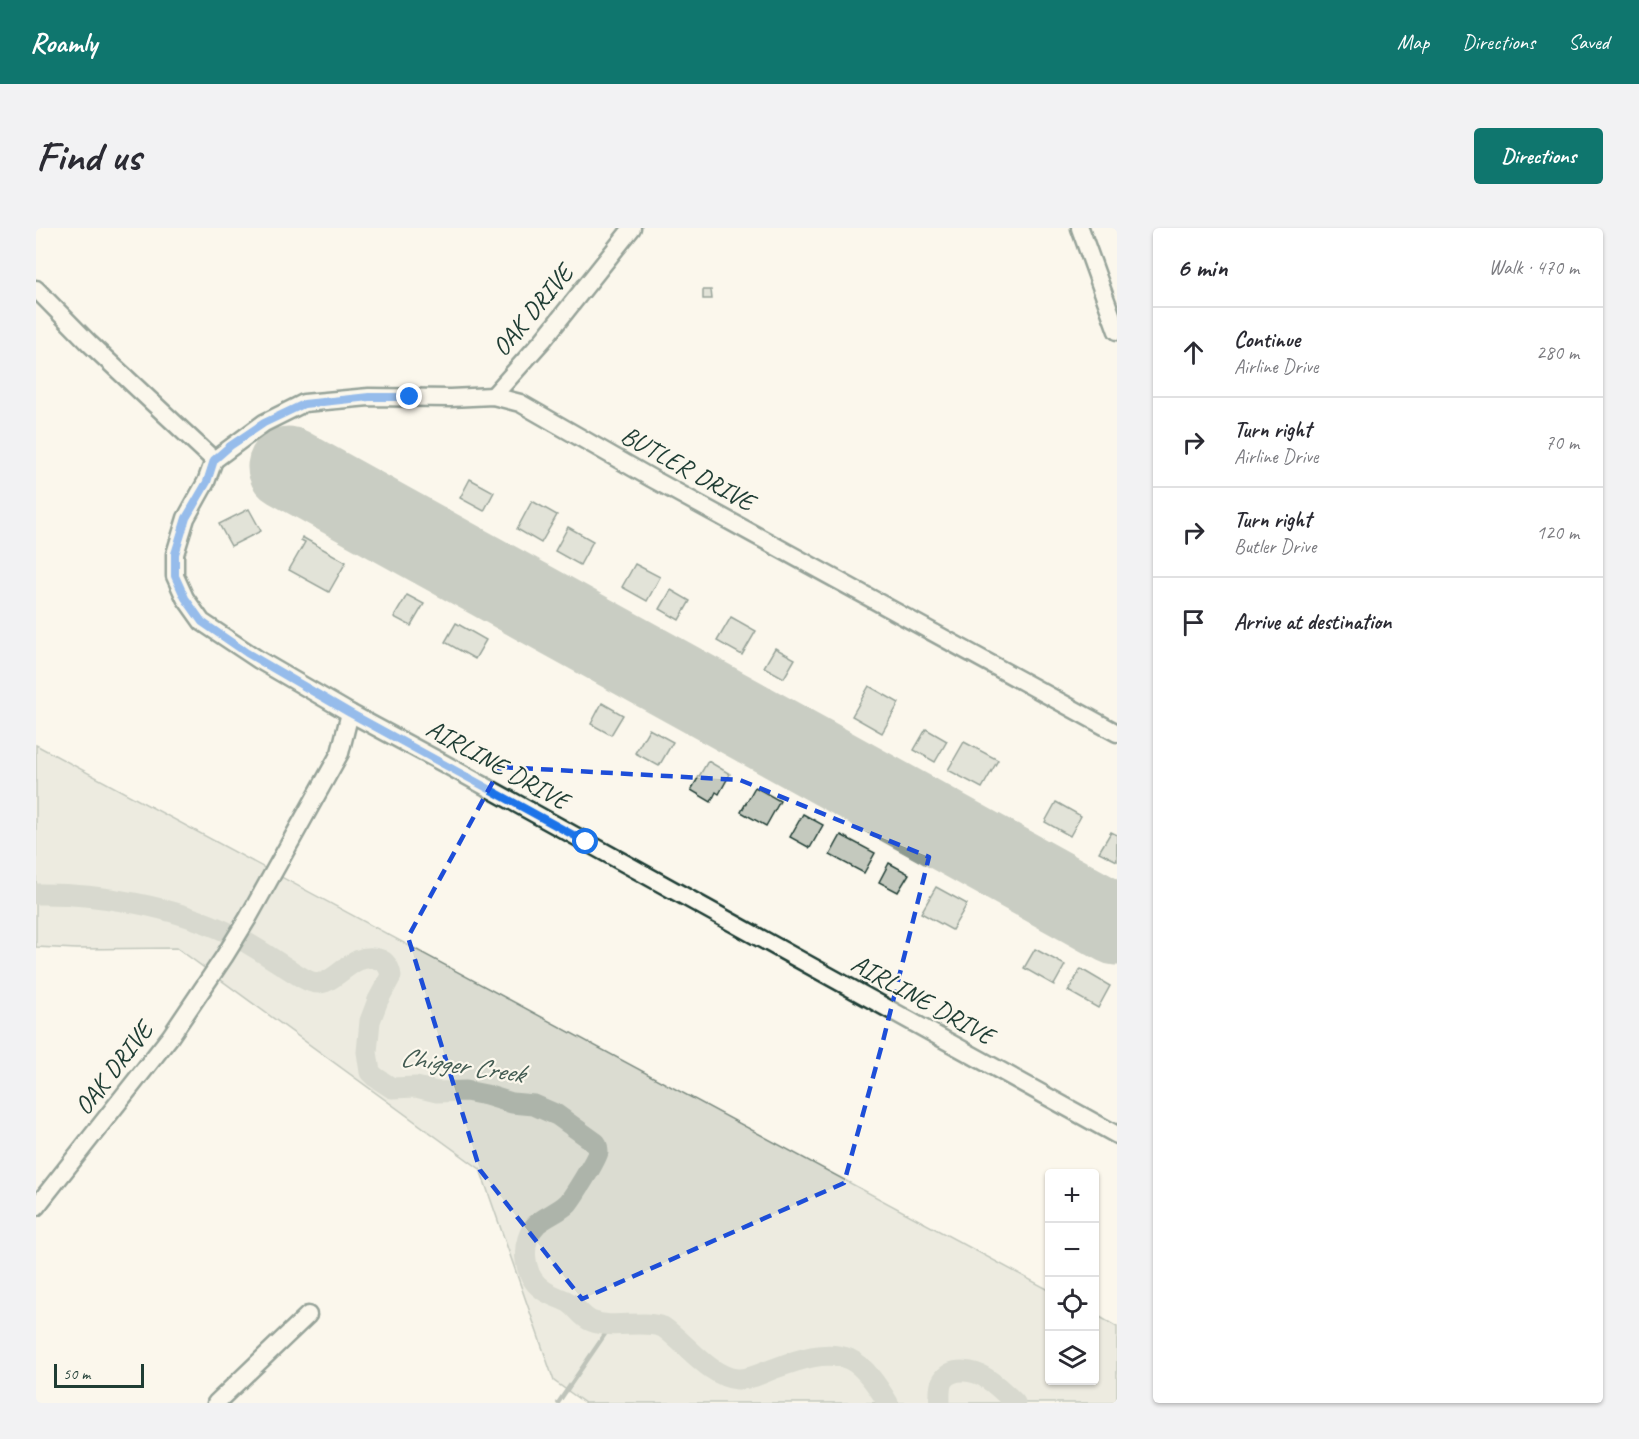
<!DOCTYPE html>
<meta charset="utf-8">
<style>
:root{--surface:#fff;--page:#f2f2f3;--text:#2b2b33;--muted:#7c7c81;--line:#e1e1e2;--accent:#0f766e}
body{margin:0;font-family:Caveat,sans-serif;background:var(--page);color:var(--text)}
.controls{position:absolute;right:18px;bottom:18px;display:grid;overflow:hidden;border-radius:6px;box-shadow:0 2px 4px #0004}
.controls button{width:54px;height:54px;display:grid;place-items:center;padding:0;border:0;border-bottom:2px solid var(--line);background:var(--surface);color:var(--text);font:30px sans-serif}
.scale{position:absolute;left:18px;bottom:15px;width:90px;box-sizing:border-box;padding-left:6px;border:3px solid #1f3d34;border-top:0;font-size:16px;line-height:21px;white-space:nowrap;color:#1f3d34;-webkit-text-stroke:4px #fbf7ec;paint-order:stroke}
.stop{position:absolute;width:18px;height:18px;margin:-14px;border:4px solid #1a73e8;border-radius:50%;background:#fff}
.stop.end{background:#1a73e8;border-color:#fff;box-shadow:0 2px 6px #0008}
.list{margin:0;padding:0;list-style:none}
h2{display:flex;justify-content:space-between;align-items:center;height:78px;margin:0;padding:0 24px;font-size:26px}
h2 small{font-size:20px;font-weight:400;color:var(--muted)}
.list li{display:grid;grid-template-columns:39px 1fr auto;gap:18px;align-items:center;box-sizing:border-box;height:90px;padding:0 24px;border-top:2px solid var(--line)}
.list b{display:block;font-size:22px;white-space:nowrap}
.list p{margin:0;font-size:20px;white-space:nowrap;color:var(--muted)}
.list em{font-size:20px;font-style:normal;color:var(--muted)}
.icon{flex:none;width:33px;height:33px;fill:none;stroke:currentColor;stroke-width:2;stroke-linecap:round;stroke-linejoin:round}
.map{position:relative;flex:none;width:1081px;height:1175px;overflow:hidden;border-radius:6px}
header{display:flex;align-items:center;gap:36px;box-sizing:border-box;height:84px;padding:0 30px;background:var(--accent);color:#fff}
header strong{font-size:28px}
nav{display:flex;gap:33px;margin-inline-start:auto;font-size:21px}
.intro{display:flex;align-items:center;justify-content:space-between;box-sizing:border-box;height:144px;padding:0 36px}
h1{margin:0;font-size:42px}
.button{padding:15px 27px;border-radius:6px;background:var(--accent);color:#fff;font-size:21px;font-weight:700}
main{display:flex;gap:36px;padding:0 36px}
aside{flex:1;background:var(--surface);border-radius:6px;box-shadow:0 2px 4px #0004}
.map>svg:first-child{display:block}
.green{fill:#dbdcd1;stroke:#7d8c82;stroke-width:1.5}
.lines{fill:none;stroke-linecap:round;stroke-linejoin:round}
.stream{stroke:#74847b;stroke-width:4}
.river{stroke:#adb4aa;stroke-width:21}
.runway{stroke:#8d9a90;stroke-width:81}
.building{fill:#c4c9be;stroke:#1f3d34;stroke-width:1.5}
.minor-casing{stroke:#1f3d34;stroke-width:21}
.minor{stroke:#fbf7ec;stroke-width:16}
.route{stroke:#1a73e8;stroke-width:8}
.marked{fill:none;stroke:#1d4ed8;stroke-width:4.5;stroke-dasharray:12 8;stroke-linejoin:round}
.labels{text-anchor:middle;stroke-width:4.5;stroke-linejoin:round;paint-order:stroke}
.street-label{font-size:26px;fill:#1f3d34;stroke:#fbf7ec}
.water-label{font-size:27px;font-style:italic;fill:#425b52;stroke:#fbf7ec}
</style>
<header>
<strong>Roamly</strong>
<nav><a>Map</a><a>Directions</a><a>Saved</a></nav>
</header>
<div class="intro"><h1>Find us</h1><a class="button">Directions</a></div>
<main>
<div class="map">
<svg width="1081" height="1175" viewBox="0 0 1081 1175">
<rect width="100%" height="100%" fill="#fbf7ec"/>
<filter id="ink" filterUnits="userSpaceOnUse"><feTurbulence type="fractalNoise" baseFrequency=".0167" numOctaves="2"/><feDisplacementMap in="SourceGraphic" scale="12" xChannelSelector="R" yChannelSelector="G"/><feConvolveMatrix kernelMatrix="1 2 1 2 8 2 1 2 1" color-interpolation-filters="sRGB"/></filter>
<g filter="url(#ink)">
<polygon class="green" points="0,517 1013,1062 1014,1152 1058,1152 1059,1086 1081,1099 1081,1175 549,1175 518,1153 444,941 141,720 41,721 0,719"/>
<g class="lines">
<polyline class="stream" points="522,1175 576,1096"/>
<g class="river">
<path d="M0,666C62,665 136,678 193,705C219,718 242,735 267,750C274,754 281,757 289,754C307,746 320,724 342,731C350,733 354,740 355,748L342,772L334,793L331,824L334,844L339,849L356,860L380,859L401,864L430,863L450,867L476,875L498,877L521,887L560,915C561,917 562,922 562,924C561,931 537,969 532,975C523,984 510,988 501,996C484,1012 486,1047 506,1061C513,1067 522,1069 530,1073C541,1078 544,1088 555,1093C578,1102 604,1091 627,1099C649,1114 674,1149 701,1151C713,1152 726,1145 737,1141C759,1133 789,1121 813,1131C829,1138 843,1160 852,1175"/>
<path d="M904,1175C904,1168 903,1158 907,1152C917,1138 939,1143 950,1150C961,1157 970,1166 979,1175"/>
</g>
<polyline class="runway" points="252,239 1081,697"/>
</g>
<g class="building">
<polygon points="667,62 675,62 676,71 667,71"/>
<polygon points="434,251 458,264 448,283 424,270"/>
<polygon points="496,273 521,287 505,315 481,301"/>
<polygon points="213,281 225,303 195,318 183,296"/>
<polygon points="532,299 557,313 544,337 519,323"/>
<polygon points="266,309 310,334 293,364 253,342 269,314 265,312"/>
<polygon points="599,336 624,349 611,373 586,359"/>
<polygon points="635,362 654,373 643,392 624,381"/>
<polygon points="371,367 388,376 375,398 358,389"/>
<polygon points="695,389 720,403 706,427 681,413"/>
<polygon points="420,395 450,412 439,431 409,414"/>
<polygon points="739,420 759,431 748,450 728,439"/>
<polygon points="833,458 863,475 846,505 816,488"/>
<polygon points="566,475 587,487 575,507 555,496"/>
<polygon points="613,501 637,514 623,538 599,525"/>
<polygon points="890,501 911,513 899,534 878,522"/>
<polygon points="928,514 962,532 946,560 912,542"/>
<polygon points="672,533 694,546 683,566 680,564 675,574 655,562"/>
<polygon points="719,559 744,573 730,598 705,584"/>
<polygon points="1020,574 1045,588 1034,608 1009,594"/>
<polygon points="767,586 787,597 774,620 754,609"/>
<polygon points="1075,604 1081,607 1081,633 1063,624"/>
<polygon points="805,607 839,625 828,645 794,627"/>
<polygon points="853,635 873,646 862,664 843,654"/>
<polygon points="900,659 931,676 916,702 885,685"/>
<polygon points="999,721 1029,737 1018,757 988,740"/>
<polygon points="1045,741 1074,758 1062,780 1032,763"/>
</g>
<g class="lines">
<g class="minor-casing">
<g id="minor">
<polyline points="1044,0 1081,103"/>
<polyline points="0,61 54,116 178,232"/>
<polyline points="457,168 507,112 596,0"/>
<polyline points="178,232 170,254 150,290 139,326 139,348 149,370 166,394 223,432 314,485 407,535 1081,907"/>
<polyline points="178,232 228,195 268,175 333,169 414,170 457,168 484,175 615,250 1081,505"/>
<polyline points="0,979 134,809 188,729 212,690 304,525 314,485"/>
<polyline points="180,1175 272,1087"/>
</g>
</g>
<use href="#minor" class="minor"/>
</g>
</g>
<g class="lines" filter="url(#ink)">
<polyline class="route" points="374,169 333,169 268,176 228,195 194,218 178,232 171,254 150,290 139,326 139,348 149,370 166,394 211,425 314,485 550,614"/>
</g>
<path d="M0 0H1081V1175H0ZM465,539L704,552L893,629L847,813L808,955L546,1071L444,942L372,709Z" fill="#fbf7ec" fill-opacity=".55" fill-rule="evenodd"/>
<path class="marked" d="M465,539L704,552L893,629L847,813L808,955L546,1071L444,942L372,709Z"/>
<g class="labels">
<g class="street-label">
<text transform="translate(496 82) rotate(-50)" y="9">OAK DRIVE</text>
<text transform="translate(652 240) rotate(29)" y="9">BUTLER DRIVE</text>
<text transform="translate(462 536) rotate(29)" y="9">AIRLINE DRIVE</text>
<text transform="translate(887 771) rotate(29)" y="9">AIRLINE DRIVE</text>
<text transform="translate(77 840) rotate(-52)" y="9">OAK DRIVE</text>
</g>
<g class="water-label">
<text transform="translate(426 837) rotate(8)" y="9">Chigger Creek</text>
</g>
</g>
</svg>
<div class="controls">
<button>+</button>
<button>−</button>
<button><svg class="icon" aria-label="locate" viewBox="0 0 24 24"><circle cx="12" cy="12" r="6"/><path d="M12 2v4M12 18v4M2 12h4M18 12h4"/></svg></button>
<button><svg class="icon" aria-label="layers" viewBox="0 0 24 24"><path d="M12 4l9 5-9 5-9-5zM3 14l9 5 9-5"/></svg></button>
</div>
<div class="scale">50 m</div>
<div class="stop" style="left:550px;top:614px"></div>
<div class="stop end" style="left:374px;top:169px"></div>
</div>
<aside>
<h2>6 min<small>Walk · 470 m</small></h2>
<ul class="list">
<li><svg class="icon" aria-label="ahead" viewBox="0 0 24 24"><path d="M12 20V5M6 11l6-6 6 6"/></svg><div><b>Continue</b><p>Airline Drive</p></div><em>280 m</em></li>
<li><svg class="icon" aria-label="right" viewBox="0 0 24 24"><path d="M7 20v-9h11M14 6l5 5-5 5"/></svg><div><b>Turn right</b><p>Airline Drive</p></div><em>70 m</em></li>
<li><svg class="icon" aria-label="right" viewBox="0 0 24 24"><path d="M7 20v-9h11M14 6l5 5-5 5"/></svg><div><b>Turn right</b><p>Butler Drive</p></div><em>120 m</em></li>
<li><svg class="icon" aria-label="arrive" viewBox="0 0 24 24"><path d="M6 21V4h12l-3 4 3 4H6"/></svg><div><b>Arrive at destination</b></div></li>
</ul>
</aside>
</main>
